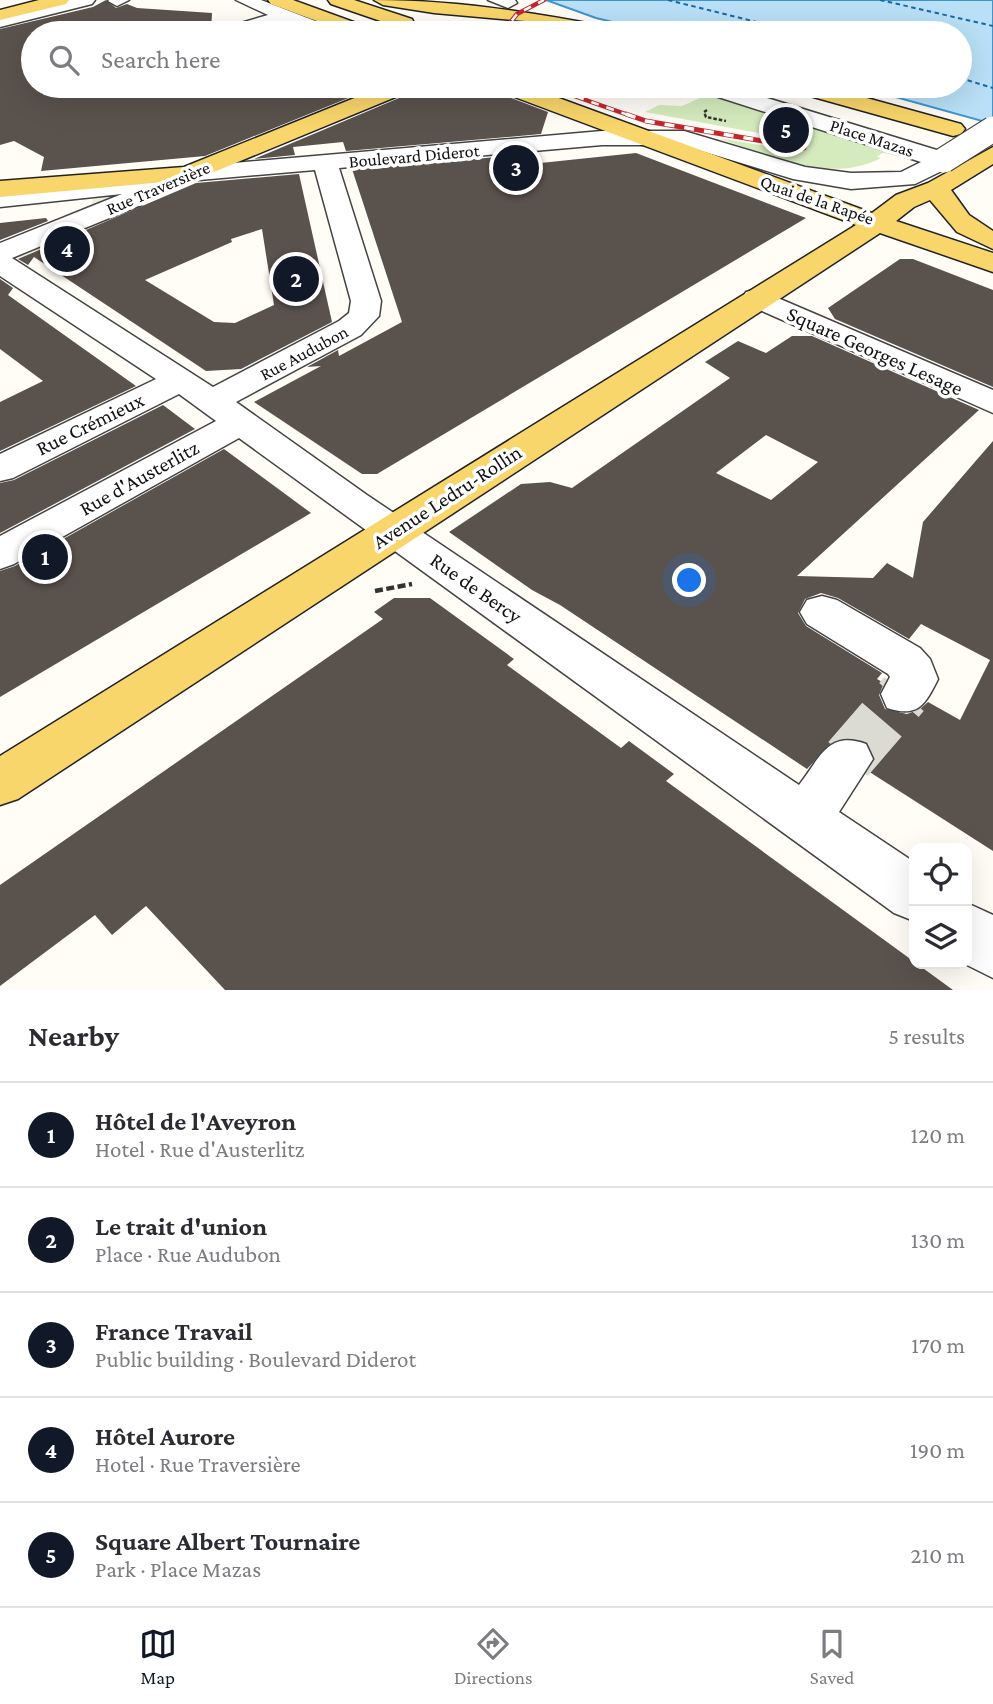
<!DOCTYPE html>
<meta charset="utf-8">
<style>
:root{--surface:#fff;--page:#f7f7f7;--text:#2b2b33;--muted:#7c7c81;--line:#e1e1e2;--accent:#111827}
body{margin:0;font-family:"Crimson Pro",serif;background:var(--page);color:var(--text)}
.controls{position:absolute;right:21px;bottom:21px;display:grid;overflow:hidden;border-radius:14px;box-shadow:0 7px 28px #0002}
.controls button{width:63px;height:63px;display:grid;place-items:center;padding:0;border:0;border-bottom:2px solid var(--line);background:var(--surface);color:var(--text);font:35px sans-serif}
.you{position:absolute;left:690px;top:581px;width:24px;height:24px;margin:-18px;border:5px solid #fff;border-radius:50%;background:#1a73e8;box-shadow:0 0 0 10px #1a73e833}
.badge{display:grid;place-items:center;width:46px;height:46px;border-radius:50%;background:var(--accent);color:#fff;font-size:23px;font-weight:700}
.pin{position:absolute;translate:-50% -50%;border:4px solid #fff;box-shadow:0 2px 7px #0006}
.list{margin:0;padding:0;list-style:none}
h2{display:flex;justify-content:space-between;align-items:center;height:91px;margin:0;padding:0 28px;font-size:30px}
h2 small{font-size:23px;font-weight:400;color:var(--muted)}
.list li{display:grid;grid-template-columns:46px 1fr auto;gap:21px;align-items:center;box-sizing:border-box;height:105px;padding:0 28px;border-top:2px solid var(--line)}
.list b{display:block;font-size:26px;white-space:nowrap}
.list p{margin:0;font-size:23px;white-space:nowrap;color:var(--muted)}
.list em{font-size:23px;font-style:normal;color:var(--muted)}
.icon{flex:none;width:38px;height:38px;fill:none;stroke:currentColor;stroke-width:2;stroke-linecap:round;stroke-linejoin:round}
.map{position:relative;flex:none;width:993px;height:990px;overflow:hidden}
.search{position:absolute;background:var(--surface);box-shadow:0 7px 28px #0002;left:21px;right:21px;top:21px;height:77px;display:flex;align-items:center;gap:18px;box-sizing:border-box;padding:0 24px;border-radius:38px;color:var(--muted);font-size:26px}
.sheet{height:616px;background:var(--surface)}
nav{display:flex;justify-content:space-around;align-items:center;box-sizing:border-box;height:98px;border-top:2px solid var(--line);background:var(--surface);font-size:19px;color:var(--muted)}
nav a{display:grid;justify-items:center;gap:4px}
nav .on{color:var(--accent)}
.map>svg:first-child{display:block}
.green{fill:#d5ebbd}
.plaza{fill:#f1ede2}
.water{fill:#b9e0f7;stroke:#3f96cf;stroke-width:2}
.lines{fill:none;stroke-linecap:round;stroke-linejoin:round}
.ferry{stroke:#1768a6;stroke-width:2;stroke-dasharray:4.5 3.5;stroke-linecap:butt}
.building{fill:#5a524d;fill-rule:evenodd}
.minor-tunnel{stroke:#dbdad3;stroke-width:52;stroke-dasharray:52 26;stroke-linecap:butt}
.minor-casing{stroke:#444;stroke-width:3}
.major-casing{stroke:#222;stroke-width:3}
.path-far1{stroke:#333;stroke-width:2.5;stroke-dasharray:3.5 2;stroke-linecap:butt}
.path{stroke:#333;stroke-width:4.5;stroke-dasharray:8 3.5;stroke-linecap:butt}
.minor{fill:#fff;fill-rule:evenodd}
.major{fill:#f9d66b;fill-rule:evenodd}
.rail-far1-casing{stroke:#c4262e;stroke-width:4.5}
.rail-casing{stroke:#c4262e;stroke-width:5}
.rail-far1{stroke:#fff;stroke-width:2.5;stroke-dasharray:8;stroke-linecap:butt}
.rail{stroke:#fff;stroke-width:3.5;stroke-dasharray:10;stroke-linecap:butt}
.minor-bridge-casing{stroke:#444;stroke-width:27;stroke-linecap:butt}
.minor-bridge{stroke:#fff;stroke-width:25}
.labels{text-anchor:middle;stroke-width:7;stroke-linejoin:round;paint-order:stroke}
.far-street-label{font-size:18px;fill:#111;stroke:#fff}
.street-label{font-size:21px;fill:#111;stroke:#fff}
</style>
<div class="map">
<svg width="993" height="990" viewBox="0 0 993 990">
<rect width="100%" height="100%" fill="#fffdf5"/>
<path class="green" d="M707,95H722L891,151V154L882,153L877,157L881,158C830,185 767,155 718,138L802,152L807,142L645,112L659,105L682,106Z"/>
<polygon class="plaza" points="175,189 20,258 0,244 91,205 93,198"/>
<polygon class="water" points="546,0 993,0 993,124 856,86 960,86 960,33 658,33 596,18"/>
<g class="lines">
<g class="ferry">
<polyline points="668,0 801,33"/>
<polyline points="880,0 993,26"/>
<polyline points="960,78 993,88"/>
</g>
</g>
<g class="building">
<polygon points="106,0 116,8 127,4 137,8 212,13 211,33 33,33 33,86 378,86 205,156 41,171 44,157 14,141 0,145 0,29 93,7"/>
<polygon points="416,86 495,86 498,93 548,112 541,134 346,151 343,142 293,147 295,155 254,159 411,93"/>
<polygon points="636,153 806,218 377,474 362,474 254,402 321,366 307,367 338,350 339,356 402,322 352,169 534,154 531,164"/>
<path d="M299,174L332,322L241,369L206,371L34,257L28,265L18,259L196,183ZM262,229L274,305L235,323L214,322L145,280L232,242L231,239Z"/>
<polygon points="46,218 48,221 0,240 0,223"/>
<polygon points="900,259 913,259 993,290 993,387 835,319 828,308"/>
<polygon points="0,279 13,288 8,295 136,386 0,451 0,402 43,381 0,349"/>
<path d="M792,336H812L979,410L797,576L873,578L887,563L913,578L923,522L993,441V851L868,771L875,758L867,741L853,738L833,741L807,769L560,605L532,590L449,532L521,484L550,482L572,488L730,378L705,362L738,341L766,353ZM766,435L818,462L771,500L716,473ZM821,593L838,598L909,639L921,624L990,660L960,720L928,702L920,709L907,714L885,709L879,695L884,683L877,679L882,673L806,626L798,613L805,599Z"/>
<polygon points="163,405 195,429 0,533 0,483 14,480"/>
<polygon points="224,449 311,513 0,697 0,571 15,566"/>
<polygon points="394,598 430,598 514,659 507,665 621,748 629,741 674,774 666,781 953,990 225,990 146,906 112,935 95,915 0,986 0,885 383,619 374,612"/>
</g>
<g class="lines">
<polyline class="minor-tunnel" points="848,759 904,694"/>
<g class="minor-casing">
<g id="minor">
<polygon points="64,0 95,0 92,4 0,27 0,15"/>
<polygon points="129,0 117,6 108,1 109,0"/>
<polygon points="236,0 261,0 336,29 338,33 313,33 285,22 247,33 218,33 220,29 268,15"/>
<polygon points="488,0 515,0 517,3 508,8"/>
<path d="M712,86H728L953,155L956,160L952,166L915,184L851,189L793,179L682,145H602L339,168L381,301L379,316L361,335L236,402L367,495L799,785C820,758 828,730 866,744L873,759L839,812L914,862V921L894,913L239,438L14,564L0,569V536L216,421L179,394L13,478L0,481V454L156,379L0,276V243L122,194L0,207V191L95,183L188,167L602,131H684L805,167L851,173L901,172L921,162L712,95L709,90ZM315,170L351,301L349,313L339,321L213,387L12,258L141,205L145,199L141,193L133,192L188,181Z"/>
<polygon points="757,289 993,390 993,413 746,304 742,298 746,292"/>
<path d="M822,596L837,600L920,648L930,659L938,679C925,705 918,718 887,708L881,694L890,677L888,674L807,624L800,612L807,600Z"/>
<polygon points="967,903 993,915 993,978 965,964"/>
</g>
</g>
<g class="major-casing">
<g id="major">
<polygon points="39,0 69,0 66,4 0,20 0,10"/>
<polygon points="268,0 293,0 370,28 372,32 349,33 271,4"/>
<polygon points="328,0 354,0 412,19 414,23 405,29 398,27 331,4"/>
<path d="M374,0C453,0 531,12 608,27L617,33H582L525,21L434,13L383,5Z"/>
<polygon points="384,86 413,86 410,91 197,179 0,197 0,181 184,167"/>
<polygon points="497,86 526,86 872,213 896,195 928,183 993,147 993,164 951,190 969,215 993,231 993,249 957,232 930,200 914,207 896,221 993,253 993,272 880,233 18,799 0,805 0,756 856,225 499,91"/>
<polygon points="789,86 823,86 961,124 965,129 961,134 953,136 792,91"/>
</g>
</g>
<g class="path-far1">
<polyline points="632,27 655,33"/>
<polyline points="707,110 704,112 706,117 726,121"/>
</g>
<polyline class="path" points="375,591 412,584"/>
<use href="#minor" class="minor"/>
<use href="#major" class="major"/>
<g class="rail-far1-casing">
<g id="rail-far1">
<polyline points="502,33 517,14 544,0"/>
<polyline points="546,86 631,116"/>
</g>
</g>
<g class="rail-casing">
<polyline id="rail" points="626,114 646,121 804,148"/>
</g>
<use href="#rail-far1" class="rail-far1"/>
<use href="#rail" class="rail"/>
<g class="minor-bridge-casing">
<polyline id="minor-bridge" points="944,160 993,129"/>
</g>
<use href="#minor-bridge" class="minor-bridge"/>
</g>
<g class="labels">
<g class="far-street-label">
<text transform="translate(872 138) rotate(18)" y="6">Place Mazas</text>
<text transform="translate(414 156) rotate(-5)" y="6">Boulevard Diderot</text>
<text transform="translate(158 188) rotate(-23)" y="6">Rue Traversière</text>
<text transform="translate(817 200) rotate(19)" y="6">Quai de la Rapée</text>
<text transform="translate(304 353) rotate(-28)" y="6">Rue Audubon</text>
</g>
<g class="street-label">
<text transform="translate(875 351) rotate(24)" y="7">Square Georges Lesage</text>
<text transform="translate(90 424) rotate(-26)" y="7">Rue Crémieux</text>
<text transform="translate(139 478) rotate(-29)" y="7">Rue d'Austerlitz</text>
<text transform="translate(447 497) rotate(-33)" y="7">Avenue Ledru-Rollin</text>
<text transform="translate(476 588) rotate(35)" y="7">Rue de Bercy</text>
</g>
</g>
</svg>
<div class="controls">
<button><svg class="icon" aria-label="locate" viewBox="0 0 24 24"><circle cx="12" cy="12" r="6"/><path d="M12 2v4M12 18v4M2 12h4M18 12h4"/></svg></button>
<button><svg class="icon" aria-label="layers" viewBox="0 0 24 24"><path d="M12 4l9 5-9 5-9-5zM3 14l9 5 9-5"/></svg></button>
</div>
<div class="you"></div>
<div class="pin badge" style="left:45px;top:557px">1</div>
<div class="pin badge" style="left:296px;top:279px">2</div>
<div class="pin badge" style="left:516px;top:168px">3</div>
<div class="pin badge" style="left:67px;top:249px">4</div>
<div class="pin badge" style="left:786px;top:130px">5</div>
<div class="search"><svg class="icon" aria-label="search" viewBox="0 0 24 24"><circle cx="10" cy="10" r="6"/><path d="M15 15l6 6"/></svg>Search here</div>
</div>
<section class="sheet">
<h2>Nearby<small>5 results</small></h2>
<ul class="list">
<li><span class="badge">1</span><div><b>Hôtel de l'Aveyron</b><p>Hotel · Rue d'Austerlitz</p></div><em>120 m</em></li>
<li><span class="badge">2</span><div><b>Le trait d'union</b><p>Place · Rue Audubon</p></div><em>130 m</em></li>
<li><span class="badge">3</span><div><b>France Travail</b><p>Public building · Boulevard Diderot</p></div><em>170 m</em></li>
<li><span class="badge">4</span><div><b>Hôtel Aurore</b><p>Hotel · Rue Traversière</p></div><em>190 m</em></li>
<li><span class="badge">5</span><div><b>Square Albert Tournaire</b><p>Park · Place Mazas</p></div><em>210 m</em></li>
</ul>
</section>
<nav>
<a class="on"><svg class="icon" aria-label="map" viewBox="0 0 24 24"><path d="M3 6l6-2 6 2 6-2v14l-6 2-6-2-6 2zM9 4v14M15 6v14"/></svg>Map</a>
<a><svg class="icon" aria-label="directions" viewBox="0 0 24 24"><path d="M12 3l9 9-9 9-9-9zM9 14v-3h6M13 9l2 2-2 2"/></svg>Directions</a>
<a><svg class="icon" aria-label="saved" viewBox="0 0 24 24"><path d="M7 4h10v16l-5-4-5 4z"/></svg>Saved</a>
</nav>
